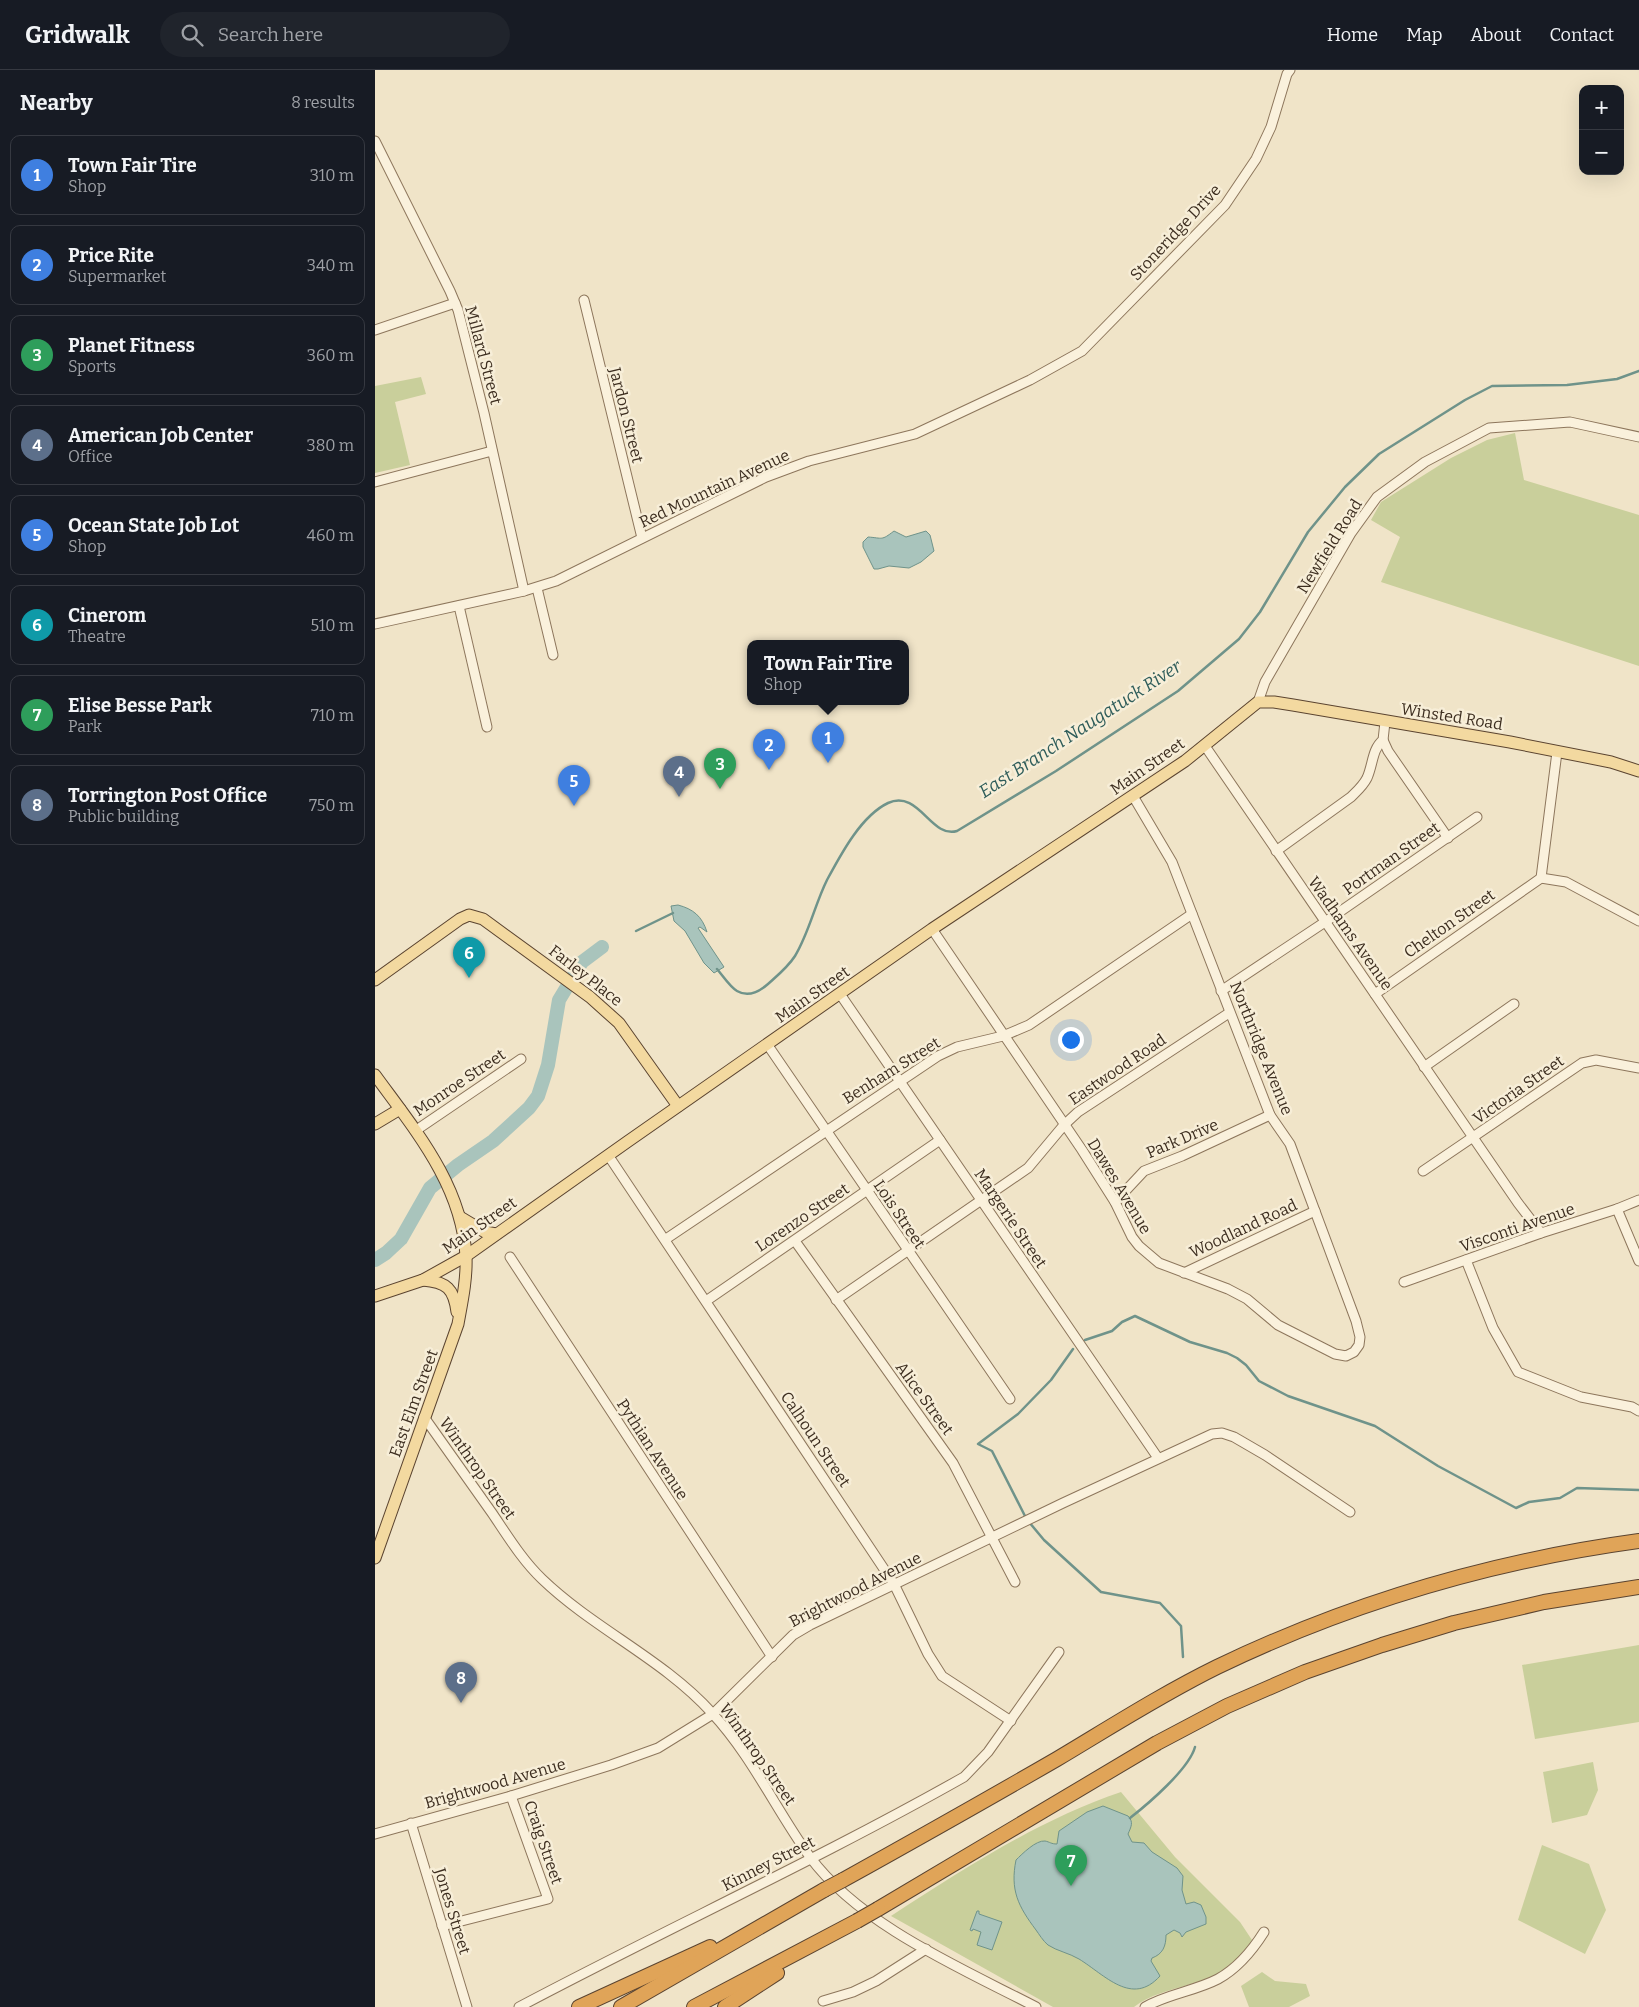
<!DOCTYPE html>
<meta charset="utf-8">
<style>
:root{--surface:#171b24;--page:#20242c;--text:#f1f3f6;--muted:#9ea1a6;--line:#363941;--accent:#1a73e8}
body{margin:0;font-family:Bitter,serif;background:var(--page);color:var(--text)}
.controls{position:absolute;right:15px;top:15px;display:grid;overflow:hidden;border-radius:10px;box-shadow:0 5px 20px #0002}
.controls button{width:45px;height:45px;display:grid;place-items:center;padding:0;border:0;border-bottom:1px solid var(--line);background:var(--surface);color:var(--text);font:25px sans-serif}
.you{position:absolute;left:695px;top:969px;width:18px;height:18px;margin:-12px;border:4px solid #fff;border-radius:50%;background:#1a73e8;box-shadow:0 0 0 8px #1a73e833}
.badge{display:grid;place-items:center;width:32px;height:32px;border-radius:50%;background:var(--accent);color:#fff;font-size:16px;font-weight:700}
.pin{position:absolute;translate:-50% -41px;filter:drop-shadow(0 1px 2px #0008)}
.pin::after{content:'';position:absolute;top:26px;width:18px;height:15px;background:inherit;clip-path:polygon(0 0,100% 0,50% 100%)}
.popup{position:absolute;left:372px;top:570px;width:162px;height:65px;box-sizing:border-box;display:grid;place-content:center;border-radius:10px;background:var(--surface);filter:drop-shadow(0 1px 4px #0005);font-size:16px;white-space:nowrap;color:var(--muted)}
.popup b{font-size:19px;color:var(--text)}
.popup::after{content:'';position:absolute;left:50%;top:100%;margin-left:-10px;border:10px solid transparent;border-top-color:var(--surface)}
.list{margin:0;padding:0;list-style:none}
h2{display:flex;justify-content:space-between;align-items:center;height:65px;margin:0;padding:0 20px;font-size:21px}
h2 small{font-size:16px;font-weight:400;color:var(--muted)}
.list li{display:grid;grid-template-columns:32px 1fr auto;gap:15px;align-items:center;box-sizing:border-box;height:80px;margin:0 10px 10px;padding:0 10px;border:1px solid var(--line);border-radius:10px}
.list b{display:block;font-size:19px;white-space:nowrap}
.list p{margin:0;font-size:16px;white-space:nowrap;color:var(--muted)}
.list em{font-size:16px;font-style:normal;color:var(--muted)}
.icon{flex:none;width:28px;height:28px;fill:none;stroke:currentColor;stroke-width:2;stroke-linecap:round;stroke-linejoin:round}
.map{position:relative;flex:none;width:1264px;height:1937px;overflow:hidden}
header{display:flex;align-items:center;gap:30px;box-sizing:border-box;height:70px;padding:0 25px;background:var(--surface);border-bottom:1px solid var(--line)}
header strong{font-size:24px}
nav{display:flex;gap:28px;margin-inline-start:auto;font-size:18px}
.search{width:350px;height:45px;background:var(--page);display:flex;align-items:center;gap:12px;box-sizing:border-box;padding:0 18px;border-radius:28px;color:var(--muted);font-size:19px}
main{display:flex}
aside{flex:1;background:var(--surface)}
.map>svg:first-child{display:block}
.green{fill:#c9cf9b}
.water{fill:#a9c4bc;stroke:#6f938a}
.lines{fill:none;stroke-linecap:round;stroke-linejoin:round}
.stream{stroke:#6f938a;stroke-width:2.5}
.river{stroke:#a9c4bc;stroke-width:14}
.minor-casing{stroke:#8d765c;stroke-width:11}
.major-casing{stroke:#5b4430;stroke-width:13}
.highway-casing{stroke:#5b4430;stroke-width:16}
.minor{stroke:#faf1dc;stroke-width:9}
.major{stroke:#f3d9a0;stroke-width:11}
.highway{stroke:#e0a458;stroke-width:14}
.highway-bridge-casing{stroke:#5b4430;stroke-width:16;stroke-linecap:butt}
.highway-bridge{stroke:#e0a458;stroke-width:14}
.labels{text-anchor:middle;stroke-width:5;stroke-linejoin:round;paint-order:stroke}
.street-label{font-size:16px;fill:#3d2e20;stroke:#f7eed8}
.water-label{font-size:18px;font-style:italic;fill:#2f5d5a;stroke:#f7eed8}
</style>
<header>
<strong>Gridwalk</strong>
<div class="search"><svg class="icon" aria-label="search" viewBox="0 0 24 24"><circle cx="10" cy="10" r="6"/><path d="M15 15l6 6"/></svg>Search here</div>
<nav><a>Home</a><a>Map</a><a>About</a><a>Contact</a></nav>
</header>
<main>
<aside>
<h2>Nearby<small>8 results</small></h2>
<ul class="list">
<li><span class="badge" style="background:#3f7fe0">1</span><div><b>Town Fair Tire</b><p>Shop</p></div><em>310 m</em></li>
<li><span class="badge" style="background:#3f7fe0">2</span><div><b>Price Rite</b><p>Supermarket</p></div><em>340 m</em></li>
<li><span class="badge" style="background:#2e9e5b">3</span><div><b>Planet Fitness</b><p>Sports</p></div><em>360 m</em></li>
<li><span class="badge" style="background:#5c6f8a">4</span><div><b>American Job Center</b><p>Office</p></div><em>380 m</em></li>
<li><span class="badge" style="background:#3f7fe0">5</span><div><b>Ocean State Job Lot</b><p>Shop</p></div><em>460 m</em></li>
<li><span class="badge" style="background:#0f9aa8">6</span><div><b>Cinerom</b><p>Theatre</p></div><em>510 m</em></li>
<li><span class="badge" style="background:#2e9e5b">7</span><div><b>Elise Besse Park</b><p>Park</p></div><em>710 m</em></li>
<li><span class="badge" style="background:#5c6f8a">8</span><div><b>Torrington Post Office</b><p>Public building</p></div><em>750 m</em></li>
</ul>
</aside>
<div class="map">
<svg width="1264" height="1937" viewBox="0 0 1264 1937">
<rect width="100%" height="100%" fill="#f0e4c8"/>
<g class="green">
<polygon points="46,307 51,324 20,332 35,395 0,403 0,316"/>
<polygon points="1140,363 1149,410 1264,445 1264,596 1006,512 1025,467 996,450 1006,432 1076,388 1112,370"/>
<polygon points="1264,1575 1264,1652 1160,1669 1147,1595"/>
<polygon points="1218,1692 1223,1720 1212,1745 1177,1753 1168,1702"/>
<path d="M746,1722L800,1787L865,1852L877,1870C874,1875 871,1881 867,1886C840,1918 790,1913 759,1937H678L516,1846C589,1799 663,1750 746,1722Z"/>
<polygon points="1167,1775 1214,1794 1231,1840 1210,1884 1143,1850"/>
<polygon points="887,1902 900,1911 931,1914 935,1926 914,1937 874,1937 866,1916"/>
</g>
<g class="water">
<path d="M519,461L531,467L551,461L555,465L559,481L546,492L534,498L514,496L503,499H499L488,477V472L493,467C508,468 506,471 519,461Z"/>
<path d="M303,835C318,839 327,846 332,862L325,857L323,858L349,897L339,903L329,893L310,861L299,851L296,836Z"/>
<path d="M728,1736L753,1746C759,1752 756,1757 753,1764L757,1772L769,1773L777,1782L802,1798L808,1806L807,1820L811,1834L819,1832L826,1835L831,1847V1854L811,1862L807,1867L805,1863L799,1860L791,1865C791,1876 788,1884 777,1888L776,1891L785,1906C757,1937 730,1905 704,1889C694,1883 682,1881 673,1875C668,1871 664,1864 661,1860C643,1836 635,1820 641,1790C647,1784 661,1770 670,1771C675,1772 676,1774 682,1774L684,1761L712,1742Z"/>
<polygon points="602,1841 604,1841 604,1844 627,1852 617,1880 602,1875 606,1862 598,1859 597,1861 595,1860"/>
</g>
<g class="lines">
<g class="stream">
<polyline points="261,861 298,843"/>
<path d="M342,899C348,906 355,917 362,921C374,928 385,921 393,914C403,905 413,897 420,886C434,863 440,834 452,810C466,784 486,746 513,733C544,719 556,769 582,761L681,701L803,621L864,569L885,542L933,462L970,417L1004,384L1090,330L1117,316L1192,315L1242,309L1264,301"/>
<polyline points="710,1270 737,1261 747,1252 760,1246 815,1272 852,1283 862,1288 871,1295 884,1311 913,1326 1000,1356 1063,1396 1141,1438 1154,1432 1185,1428 1202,1418 1264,1420"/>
<polyline points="651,1448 617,1381 603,1374 643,1344 676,1310 698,1279"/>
<polyline points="654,1452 669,1470 726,1522 785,1533 806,1556 808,1587"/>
<path d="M755,1748C773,1734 814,1699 820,1677"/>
</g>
<polyline class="river" points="0,1190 11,1183 26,1169 55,1118 83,1095 118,1071 154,1038 163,1026 173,995 184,930 207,892 227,877"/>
<g class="minor-casing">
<g id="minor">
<polyline points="0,71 75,221 83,240 109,343 149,521"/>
<polyline points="209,230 267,468"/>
<polyline points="0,260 80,233"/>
<polyline points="0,412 117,381"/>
<polyline points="162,518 178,585"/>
<polyline points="84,536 112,657"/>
<polyline points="0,554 149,521 181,511 391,407 434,391 540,364 655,310 707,281 850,135 881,89 896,57 912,4 915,0"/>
<polyline points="883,632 890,612 976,463 1002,427 1050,392 1114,358 1195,352 1264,367"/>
<polyline points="1008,670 1013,681 1073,768"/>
<polyline points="830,676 1143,1133 1166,1163"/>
<path d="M901,781L976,727C982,721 988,716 992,708C998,695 997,679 1008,670L1010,652"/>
<polyline points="1166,808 1182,682"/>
<polyline points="1166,808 1191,812 1264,851"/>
<polyline points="557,859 707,1080 740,1132 757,1167 764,1176 784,1193 853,1219 872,1229 903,1255 960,1284 971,1286 979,1282 984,1275 985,1267 981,1251 915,1074 895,1045 797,792 758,726"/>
<polyline points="846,921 950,852 1102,747"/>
<polyline points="465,924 783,1388"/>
<polyline points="1000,924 1166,808"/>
<polyline points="392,974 635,1329"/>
<polyline points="1049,997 1139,934"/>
<polyline points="40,1061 146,989"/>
<polyline points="233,1085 519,1514 553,1584 567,1606 636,1651"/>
<polyline points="1048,1101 1207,993 1221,990 1264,998"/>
<polyline points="740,1132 769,1101 807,1086 895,1045"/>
<polyline points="1242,1139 1264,1191"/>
<polyline points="291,1169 563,986 582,977 628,966 654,955 817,844"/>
<polyline points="420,1171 578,1393 640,1512"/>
<polyline points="135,1187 397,1587"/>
<polyline points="1091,1190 1118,1258 1143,1302 1206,1327 1257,1337 1264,1341"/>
<polyline points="809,1203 940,1141"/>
<polyline points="1029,1212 1166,1163 1242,1139 1264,1130"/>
<polyline points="461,1230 653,1098 689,1055 703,1042 854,943"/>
<polyline points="331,1231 565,1070"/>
<path d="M49,1347C72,1379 94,1411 117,1443C132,1465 147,1490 167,1509C219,1559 288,1589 337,1643C377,1686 401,1740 435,1787C485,1855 586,1898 661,1937"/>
<polyline points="36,1753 92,1937"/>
<polyline points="0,1764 136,1726 236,1695 283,1678 338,1644 418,1565 435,1555 688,1433 837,1364 847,1363 859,1367 890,1385 975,1442"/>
<polyline points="67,1856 173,1829 136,1726"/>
<polyline points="448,1931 478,1922 501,1911 551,1879"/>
<path d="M144,1937C291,1859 444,1789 589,1707L613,1682L684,1582"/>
<path d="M770,1937C792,1924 820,1921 843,1909C863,1898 877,1881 889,1862"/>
</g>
</g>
<g class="major-casing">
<g id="major">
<polyline points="0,910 85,849 94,845 108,849 215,927 244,953 303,1036"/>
<path d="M0,1005C40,1060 87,1115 91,1186C92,1209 87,1232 83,1254L0,1488"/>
<polyline points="0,1054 25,1039"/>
<polyline points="85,1147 110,1162 121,1164"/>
<path d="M48,1210C72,1212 79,1219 82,1242"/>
<polyline points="0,1226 48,1210 91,1186 252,1072 557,859 810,691 883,632 899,632 918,635 1135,672 1236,692 1264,701"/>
</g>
</g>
<g class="highway-casing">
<g id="highway">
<path d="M468,1810C540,1770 611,1730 682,1689C734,1658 787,1624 842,1597C975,1533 1117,1491 1264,1471"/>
<polyline points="503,1839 782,1673 852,1636 930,1602 1007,1575 1079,1553 1169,1532 1264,1517"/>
<polyline points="204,1937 335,1877"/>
<polyline points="246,1937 449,1820"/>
<polyline points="319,1937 482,1851"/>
<polyline points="350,1937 402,1903"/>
</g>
</g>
<use href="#minor" class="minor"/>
<use href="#major" class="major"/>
<use href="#highway" class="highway"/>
<g class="highway-bridge-casing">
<g id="highway-bridge">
<polyline points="449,1820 468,1810"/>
<polyline points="482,1851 503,1839"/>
</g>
</g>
<use href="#highway-bridge" class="highway-bridge"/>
</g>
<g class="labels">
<g class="street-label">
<text transform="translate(800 162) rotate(-47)" y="6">Stoneridge Drive</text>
<text transform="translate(109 285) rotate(75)" y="6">Millard Street</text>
<text transform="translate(252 345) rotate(76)" y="6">Jardon Street</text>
<text transform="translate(339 418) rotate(-25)" y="6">Red Mountain Avenue</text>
<text transform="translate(954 476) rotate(-58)" y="6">Newfield Road</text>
<text transform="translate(1077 646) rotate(9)" y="6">Winsted Road</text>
<text transform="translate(772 696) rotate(-35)" y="6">Main Street</text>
<text transform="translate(1016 788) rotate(-35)" y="6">Portman Street</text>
<text transform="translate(1074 853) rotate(-35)" y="6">Chelton Street</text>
<text transform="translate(976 863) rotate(55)" y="6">Wadhams Avenue</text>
<text transform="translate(211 905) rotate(38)" y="6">Farley Place</text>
<text transform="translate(437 924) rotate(-35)" y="6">Main Street</text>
<text transform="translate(887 978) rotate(68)" y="6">Northridge Avenue</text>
<text transform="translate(742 999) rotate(-34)" y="6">Eastwood Road</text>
<text transform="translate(516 1000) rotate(-32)" y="6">Benham Street</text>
<text transform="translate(84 1012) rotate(-34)" y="6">Monroe Street</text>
<text transform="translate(1143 1019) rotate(-35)" y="6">Victoria Street</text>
<text transform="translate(807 1068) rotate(-23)" y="6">Park Drive</text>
<text transform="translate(745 1116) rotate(59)" y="6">Dawes Avenue</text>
<text transform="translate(525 1144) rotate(56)" y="6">Lois Street</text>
<text transform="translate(427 1147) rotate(-34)" y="6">Lorenzo Street</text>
<text transform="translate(636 1148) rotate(56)" y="6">Margerie Street</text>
<text transform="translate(104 1155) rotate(-35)" y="6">Main Street</text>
<text transform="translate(1142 1157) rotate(-19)" y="6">Visconti Avenue</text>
<text transform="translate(868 1158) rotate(-25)" y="6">Woodland Road</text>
<text transform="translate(550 1328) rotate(54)" y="6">Alice Street</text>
<text transform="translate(38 1333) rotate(-70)" y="6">East Elm Street</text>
<text transform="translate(441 1369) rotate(56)" y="6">Calhoun Street</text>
<text transform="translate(278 1379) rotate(57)" y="6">Pythian Avenue</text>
<text transform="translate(103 1398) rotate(55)" y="6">Winthrop Street</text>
<text transform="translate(480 1519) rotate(-27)" y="6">Brightwood Avenue</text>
<text transform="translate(383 1684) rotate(55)" y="6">Winthrop Street</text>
<text transform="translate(120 1713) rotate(-16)" y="6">Brightwood Avenue</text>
<text transform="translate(169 1772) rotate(71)" y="6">Craig Street</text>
<text transform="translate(393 1793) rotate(-27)" y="6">Kinney Street</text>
<text transform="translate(78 1841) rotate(73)" y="6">Jones Street</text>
</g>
<g class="water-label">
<text transform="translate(705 659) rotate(-33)" y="6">East Branch Naugatuck River</text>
</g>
</g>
</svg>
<div class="controls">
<button>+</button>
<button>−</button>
</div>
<div class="you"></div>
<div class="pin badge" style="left:453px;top:693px;background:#3f7fe0">1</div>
<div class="popup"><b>Town Fair Tire</b>Shop</div>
<div class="pin badge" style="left:394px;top:700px;background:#3f7fe0">2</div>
<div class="pin badge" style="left:345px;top:719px;background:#2e9e5b">3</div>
<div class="pin badge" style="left:304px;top:727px;background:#5c6f8a">4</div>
<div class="pin badge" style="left:199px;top:736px;background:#3f7fe0">5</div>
<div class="pin badge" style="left:94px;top:908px;background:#0f9aa8">6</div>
<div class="pin badge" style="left:696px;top:1816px;background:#2e9e5b">7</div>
<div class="pin badge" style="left:86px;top:1633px;background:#5c6f8a">8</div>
</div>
</main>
